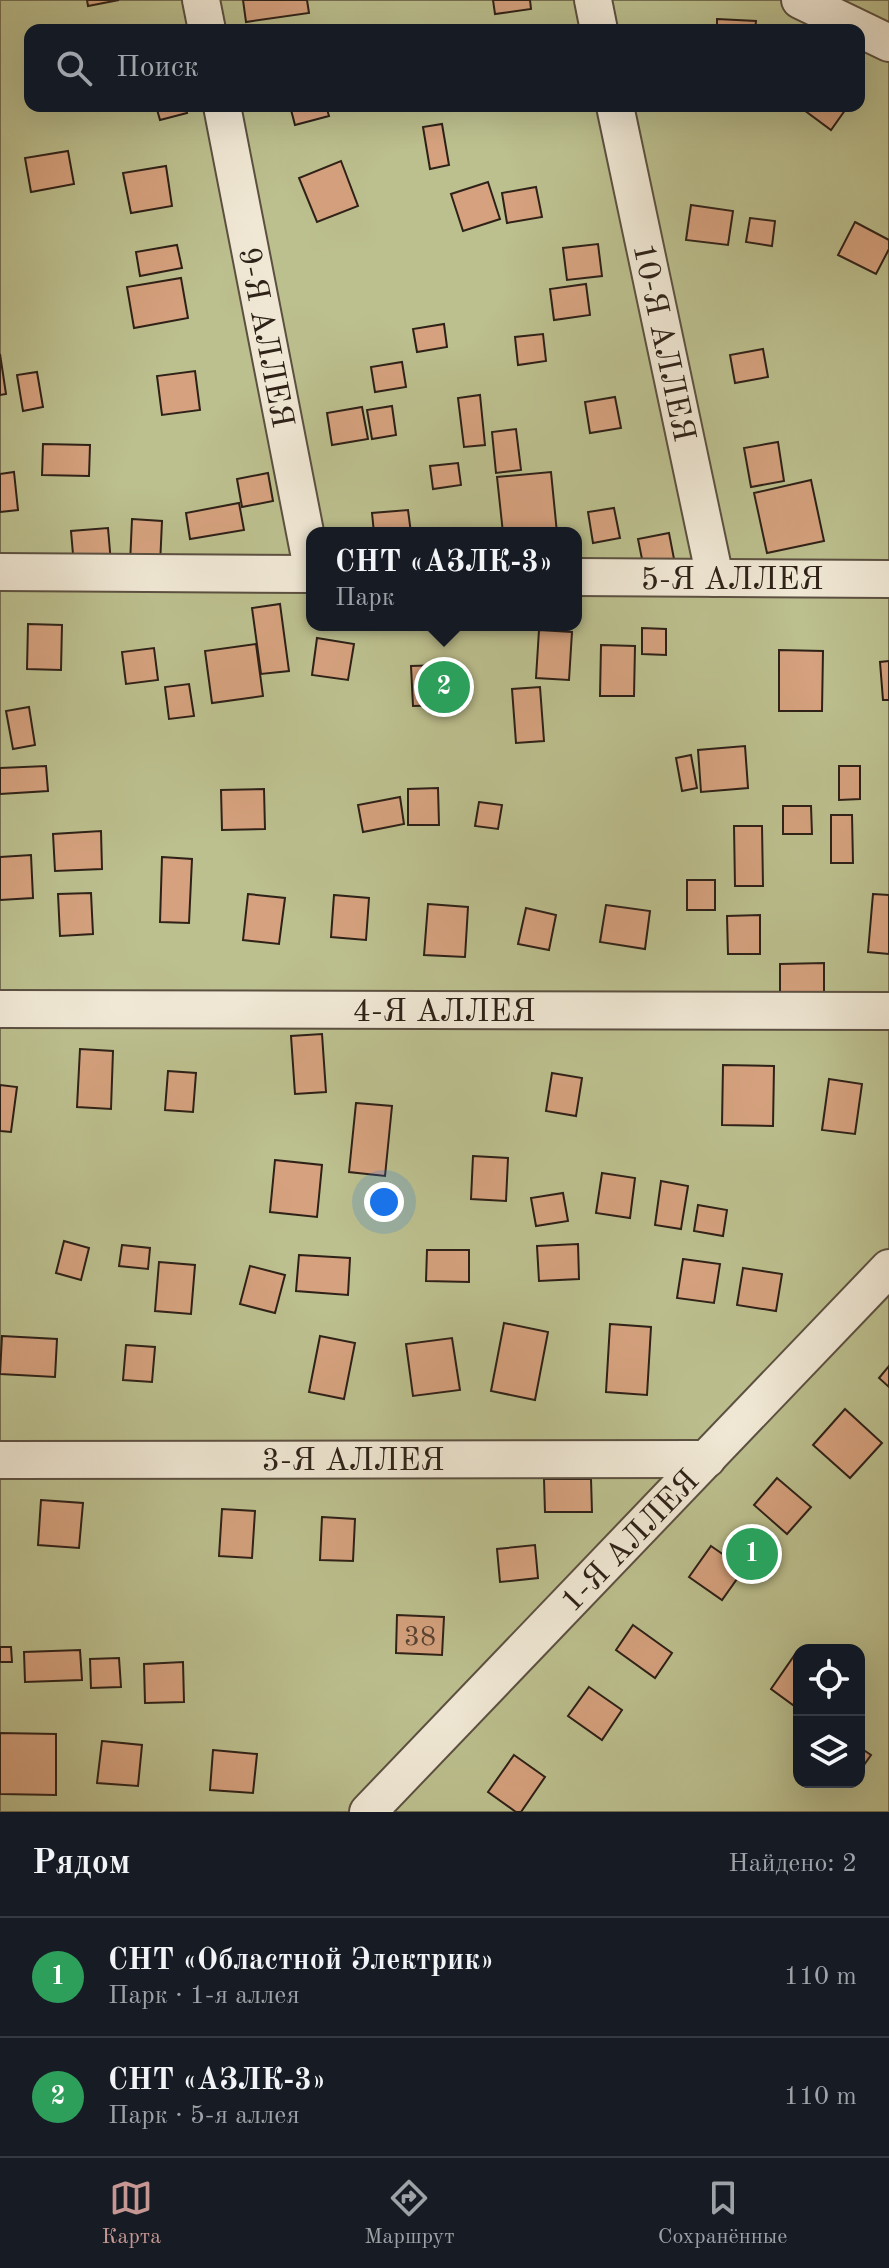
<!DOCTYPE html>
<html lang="ru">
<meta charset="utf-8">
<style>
:root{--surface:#171b24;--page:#20242c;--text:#f1f3f6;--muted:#9ea1a6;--line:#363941;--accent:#c59692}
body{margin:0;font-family:"Old Standard TT",serif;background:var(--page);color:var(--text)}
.controls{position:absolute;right:24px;bottom:24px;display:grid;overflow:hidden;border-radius:16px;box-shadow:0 8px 32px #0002}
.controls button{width:72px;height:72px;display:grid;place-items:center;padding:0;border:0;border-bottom:2px solid var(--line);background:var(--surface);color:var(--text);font:40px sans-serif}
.you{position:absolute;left:384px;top:1202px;width:28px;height:28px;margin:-20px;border:6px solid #fff;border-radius:50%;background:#1a73e8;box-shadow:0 0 0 12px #1a73e833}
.badge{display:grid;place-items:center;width:52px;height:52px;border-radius:50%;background:var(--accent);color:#fff;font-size:26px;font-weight:700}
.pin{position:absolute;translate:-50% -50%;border:4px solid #fff;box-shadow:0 2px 8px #0006}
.popup{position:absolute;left:306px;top:527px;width:276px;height:104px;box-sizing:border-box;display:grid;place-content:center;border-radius:16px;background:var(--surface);filter:drop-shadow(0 2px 6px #0005);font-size:26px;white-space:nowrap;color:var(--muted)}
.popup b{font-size:30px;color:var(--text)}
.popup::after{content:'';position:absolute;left:50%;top:100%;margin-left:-16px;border:16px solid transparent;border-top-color:var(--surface)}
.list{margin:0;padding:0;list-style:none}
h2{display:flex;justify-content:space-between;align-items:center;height:104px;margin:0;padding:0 32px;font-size:34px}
h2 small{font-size:26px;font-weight:400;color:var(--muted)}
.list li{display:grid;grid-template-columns:52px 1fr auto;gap:24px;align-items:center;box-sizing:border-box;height:120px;padding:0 32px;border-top:2px solid var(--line)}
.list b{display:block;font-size:30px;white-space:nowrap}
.list p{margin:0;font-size:26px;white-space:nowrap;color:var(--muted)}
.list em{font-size:26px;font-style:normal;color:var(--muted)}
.icon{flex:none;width:44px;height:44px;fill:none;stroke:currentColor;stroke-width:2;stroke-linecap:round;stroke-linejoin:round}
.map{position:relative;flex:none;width:889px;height:1812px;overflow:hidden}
.search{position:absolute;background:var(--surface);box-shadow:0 8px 32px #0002;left:24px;right:24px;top:24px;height:88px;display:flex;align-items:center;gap:20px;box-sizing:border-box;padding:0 28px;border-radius:16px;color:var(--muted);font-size:30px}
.sheet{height:344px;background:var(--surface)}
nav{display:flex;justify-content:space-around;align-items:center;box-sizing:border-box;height:112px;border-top:2px solid var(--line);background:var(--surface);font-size:22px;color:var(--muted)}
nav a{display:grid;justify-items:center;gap:4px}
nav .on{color:var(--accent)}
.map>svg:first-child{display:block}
.green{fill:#bcbf8e;stroke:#757052;stroke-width:2;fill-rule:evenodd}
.building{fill:#d5a17e;stroke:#2e2117;stroke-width:2}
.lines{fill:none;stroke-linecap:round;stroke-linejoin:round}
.minor-casing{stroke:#5c5041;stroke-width:40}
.minor{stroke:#f0e8d5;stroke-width:36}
.labels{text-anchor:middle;stroke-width:7;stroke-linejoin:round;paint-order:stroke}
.number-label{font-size:28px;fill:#584131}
.street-label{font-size:32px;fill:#2e2117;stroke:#f0e8d5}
</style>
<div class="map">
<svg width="889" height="1812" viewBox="0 0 889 1812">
<rect width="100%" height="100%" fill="#e8dcbf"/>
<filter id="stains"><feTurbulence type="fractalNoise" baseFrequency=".0025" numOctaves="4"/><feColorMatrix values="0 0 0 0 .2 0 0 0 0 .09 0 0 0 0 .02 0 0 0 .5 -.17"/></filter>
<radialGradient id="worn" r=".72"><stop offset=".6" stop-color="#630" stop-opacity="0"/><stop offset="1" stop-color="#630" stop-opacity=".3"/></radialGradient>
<path class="green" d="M0,0H889V1812H0ZM30,30H859V106H30ZM312,533H576V625H312ZM799,1650H859V1782H799Z"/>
<g class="building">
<polygon points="87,0 119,0 88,6"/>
<polygon points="243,0 307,0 309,13 246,22"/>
<polygon points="493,0 530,0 531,9 495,14"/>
<polygon points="717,19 756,21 755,30 717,30"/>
<polygon points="156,106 185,106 187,113 160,120"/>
<polygon points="290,106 326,106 329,116 295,125"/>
<polygon points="807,106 848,106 831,130 804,110"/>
<polygon points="442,124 449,165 430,169 423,127"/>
<polygon points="68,151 74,184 31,192 25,158"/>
<polygon points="341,161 358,206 317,222 299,178"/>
<polygon points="166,166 172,206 131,213 123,173"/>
<polygon points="488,182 500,219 463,231 451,194"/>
<polygon points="536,187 542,217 507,223 502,193"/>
<polygon points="691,205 733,211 728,245 686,240"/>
<polygon points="750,218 775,221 772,246 746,242"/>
<polygon points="855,222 889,240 889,249 876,274 838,255"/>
<polygon points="598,244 602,276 567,280 563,248"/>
<polygon points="177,245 182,268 140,276 136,252"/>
<polygon points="181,278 188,318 134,328 127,287"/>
<polygon points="586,284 590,315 554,320 550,289"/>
<polygon points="444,324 447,347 417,352 413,329"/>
<polygon points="543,334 546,361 518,365 515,337"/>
<polygon points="763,349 768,377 735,383 730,355"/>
<polygon points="0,354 6,394 0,395"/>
<polygon points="402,362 406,387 375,392 371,367"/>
<polygon points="195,371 200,410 162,415 157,376"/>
<polygon points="37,372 43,407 23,411 17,375"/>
<polygon points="480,395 485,445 464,447 458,398"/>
<polygon points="615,397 621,428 590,433 585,402"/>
<polygon points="392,406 396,435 372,439 367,410"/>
<polygon points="362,407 368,439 332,445 327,413"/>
<polygon points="516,429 521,470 496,473 492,432"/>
<polygon points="778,442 784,481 751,487 744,448"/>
<polygon points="43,444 90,445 89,476 42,475"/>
<polygon points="458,463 461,485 433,489 430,466"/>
<polygon points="14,472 18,510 0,512 0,474"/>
<polygon points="551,472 557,533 503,533 497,477"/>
<polygon points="268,473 273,501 242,507 237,479"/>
<polygon points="811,480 824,541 767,553 754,493"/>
<polygon points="239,503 244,530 190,539 186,513"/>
<polygon points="614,508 620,538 593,543 588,512"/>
<polygon points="408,510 411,533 374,533 372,513"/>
<polygon points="132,519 162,521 160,565 130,564"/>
<polygon points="108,528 111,563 74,566 71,531"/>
<polygon points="669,533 674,559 643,564 638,539"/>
<polygon points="280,604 289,671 261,674 252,608"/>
<polygon points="28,624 62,625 61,670 27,669"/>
<polygon points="642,628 666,629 666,655 642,654"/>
<polygon points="539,630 572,632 569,680 536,678"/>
<polygon points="317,638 354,644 348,680 312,675"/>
<polygon points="256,644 263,696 212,703 205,651"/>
<polygon points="601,645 635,646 634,696 600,696"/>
<polygon points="154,648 158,680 126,684 122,652"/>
<polygon points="779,650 823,651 822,711 779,711"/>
<polygon points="889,661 889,700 883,700 880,662"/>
<polygon points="445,665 447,705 413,706 411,666"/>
<polygon points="189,684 194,716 169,719 165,687"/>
<polygon points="540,687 544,741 516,743 512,689"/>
<polygon points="29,707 35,745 13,749 6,711"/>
<polygon points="745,746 748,788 701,792 698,750"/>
<polygon points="691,755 697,788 682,791 676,758"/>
<polygon points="46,766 48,791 0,794 0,768"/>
<polygon points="839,766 860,766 860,799 839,800"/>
<polygon points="438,788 439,825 408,825 408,789"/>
<polygon points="264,789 265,829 222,830 221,790"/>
<polygon points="400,797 404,824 363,832 358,805"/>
<polygon points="479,802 502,805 498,829 475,826"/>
<polygon points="783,806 811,806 812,834 783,834"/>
<polygon points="831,815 852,815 853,863 831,863"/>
<polygon points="734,826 762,826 763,886 735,886"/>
<polygon points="101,831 102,869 55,871 53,834"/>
<polygon points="31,855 33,898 0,900 0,857"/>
<polygon points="162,857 192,859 189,923 160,922"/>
<rect x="687" y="880" width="28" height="30"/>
<polygon points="91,893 93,934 60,936 58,894"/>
<polygon points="248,894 285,898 279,944 243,940"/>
<polygon points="873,894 889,895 889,954 868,952"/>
<polygon points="334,895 369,898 366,940 331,937"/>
<polygon points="428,904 468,907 465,957 424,955"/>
<polygon points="606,905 650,911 645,949 600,942"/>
<polygon points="526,908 556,915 549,950 518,944"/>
<polygon points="760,915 760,954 728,954 727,916"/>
<polygon points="824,963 824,996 780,996 780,964"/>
<polygon points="322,1034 326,1092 295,1094 291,1036"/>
<polygon points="80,1049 113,1051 111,1109 77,1107"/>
<polygon points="723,1065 774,1066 773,1126 722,1125"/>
<polygon points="168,1071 196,1073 193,1112 165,1110"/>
<polygon points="552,1073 582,1078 576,1116 546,1111"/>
<polygon points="829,1079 862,1084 855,1134 822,1130"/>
<polygon points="0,1085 17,1087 11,1132 0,1131"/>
<polygon points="356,1103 392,1106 385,1176 349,1172"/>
<polygon points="473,1156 508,1158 506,1201 471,1199"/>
<polygon points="275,1160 322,1165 317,1217 270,1212"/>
<polygon points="602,1173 635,1178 630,1218 596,1213"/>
<polygon points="661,1181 688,1186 681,1229 655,1225"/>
<polygon points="563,1193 568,1221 536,1226 531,1198"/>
<polygon points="698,1205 727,1210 723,1236 694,1231"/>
<polygon points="64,1241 89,1248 81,1280 56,1273"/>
<polygon points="578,1244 579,1279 539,1281 537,1246"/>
<polygon points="122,1245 150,1248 148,1269 119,1266"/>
<polygon points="427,1250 469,1250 469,1282 426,1281"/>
<polygon points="299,1255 350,1258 348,1295 296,1291"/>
<polygon points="683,1259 720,1264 714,1303 677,1298"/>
<polygon points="159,1262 195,1265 191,1314 155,1311"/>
<polygon points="250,1266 285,1275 275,1313 240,1304"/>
<polygon points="743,1268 782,1274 776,1311 737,1305"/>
<polygon points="504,1323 548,1332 535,1400 491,1391"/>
<polygon points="610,1324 651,1327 647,1395 606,1392"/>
<polygon points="2,1336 57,1339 55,1377 0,1374"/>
<polygon points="320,1336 355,1343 344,1399 309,1392"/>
<polygon points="452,1338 460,1390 413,1396 406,1344"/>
<polygon points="126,1345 155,1347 152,1382 123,1380"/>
<polygon points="889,1366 889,1387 879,1378"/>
<polygon points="845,1409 882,1443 850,1478 813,1445"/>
<polygon points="777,1478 811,1507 787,1534 754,1505"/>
<polygon points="544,1479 591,1479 592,1512 545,1512"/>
<polygon points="41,1500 83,1503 79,1548 38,1545"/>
<polygon points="222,1509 255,1511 252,1558 219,1556"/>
<polygon points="322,1517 355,1519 353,1561 320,1560"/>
<polygon points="535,1545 538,1578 500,1582 497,1549"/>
<polygon points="711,1546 744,1569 722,1600 689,1577"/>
<polygon points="397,1615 444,1617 442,1655 396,1653"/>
<polygon points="633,1625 672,1653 655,1678 616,1650"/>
<polygon points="0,1647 11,1647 12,1662 0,1662"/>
<polygon points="80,1650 82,1680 25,1682 24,1652"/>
<polygon points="796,1653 799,1655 799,1697 793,1705 771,1689"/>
<polygon points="119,1658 121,1687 91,1688 90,1659"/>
<polygon points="183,1662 184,1702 145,1703 144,1664"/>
<polygon points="589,1687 622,1710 602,1740 568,1716"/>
<polygon points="0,1733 56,1734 56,1795 0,1794"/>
<polygon points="102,1741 142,1745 138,1786 97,1783"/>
<polygon points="859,1747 871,1755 859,1772"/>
<polygon points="213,1750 257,1754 253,1793 210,1790"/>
<polygon points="514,1755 545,1777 521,1812 516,1812 488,1792"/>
</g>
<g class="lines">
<g class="minor-casing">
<g id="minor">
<polyline points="201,0 207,30"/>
<polyline points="593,0 599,30"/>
<polyline points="800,0 889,43"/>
<polyline points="222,106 312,568"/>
<polyline points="615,106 715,578"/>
<polyline points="0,572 312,574"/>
<polyline points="576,577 889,579"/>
<polyline points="0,1009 889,1011"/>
<polyline points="0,1460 707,1459"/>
<polyline points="368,1812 889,1268"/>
</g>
</g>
<use href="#minor" class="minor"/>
</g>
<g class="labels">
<g class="number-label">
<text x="420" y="1645">38</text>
</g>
<g class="street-label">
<text transform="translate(267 337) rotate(79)" y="11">9-Я АЛЛЕЯ</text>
<text transform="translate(665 342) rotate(78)" y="11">10-Я АЛЛЕЯ</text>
<text x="732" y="589">5-Я АЛЛЕЯ</text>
<text x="444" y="1021">4-Я АЛЛЕЯ</text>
<text x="353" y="1470">3-Я АЛЛЕЯ</text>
<text transform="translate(629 1540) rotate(-46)" y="11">1-Я АЛЛЕЯ</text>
</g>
</g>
<rect width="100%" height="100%" filter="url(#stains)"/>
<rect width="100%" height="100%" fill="url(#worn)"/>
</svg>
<div class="controls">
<button><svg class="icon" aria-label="locate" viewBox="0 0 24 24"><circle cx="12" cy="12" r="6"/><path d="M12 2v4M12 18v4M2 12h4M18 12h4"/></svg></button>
<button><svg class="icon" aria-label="layers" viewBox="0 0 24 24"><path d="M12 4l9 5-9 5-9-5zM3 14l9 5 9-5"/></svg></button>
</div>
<div class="you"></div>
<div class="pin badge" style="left:752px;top:1554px;background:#2e9e5b">1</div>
<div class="pin badge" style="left:444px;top:687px;background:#2e9e5b">2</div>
<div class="popup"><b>СНТ «АЗЛК-3»</b>Парк</div>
<div class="search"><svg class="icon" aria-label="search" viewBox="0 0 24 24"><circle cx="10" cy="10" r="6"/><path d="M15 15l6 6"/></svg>Поиск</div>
</div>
<section class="sheet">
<h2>Рядом<small>Найдено: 2</small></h2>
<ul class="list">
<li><span class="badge" style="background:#2e9e5b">1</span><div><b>СНТ «Областной Электрик»</b><p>Парк · 1-я аллея</p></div><em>110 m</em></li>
<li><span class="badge" style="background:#2e9e5b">2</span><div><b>СНТ «АЗЛК-3»</b><p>Парк · 5-я аллея</p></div><em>110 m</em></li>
</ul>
</section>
<nav>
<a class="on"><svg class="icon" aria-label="map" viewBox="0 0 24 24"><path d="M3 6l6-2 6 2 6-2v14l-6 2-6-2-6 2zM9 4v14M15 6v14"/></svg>Карта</a>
<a><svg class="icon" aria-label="directions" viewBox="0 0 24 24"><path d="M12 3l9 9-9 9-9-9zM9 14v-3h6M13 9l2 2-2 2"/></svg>Маршрут</a>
<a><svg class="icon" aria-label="saved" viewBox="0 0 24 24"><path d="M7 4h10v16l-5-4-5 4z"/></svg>Сохранённые</a>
</nav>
